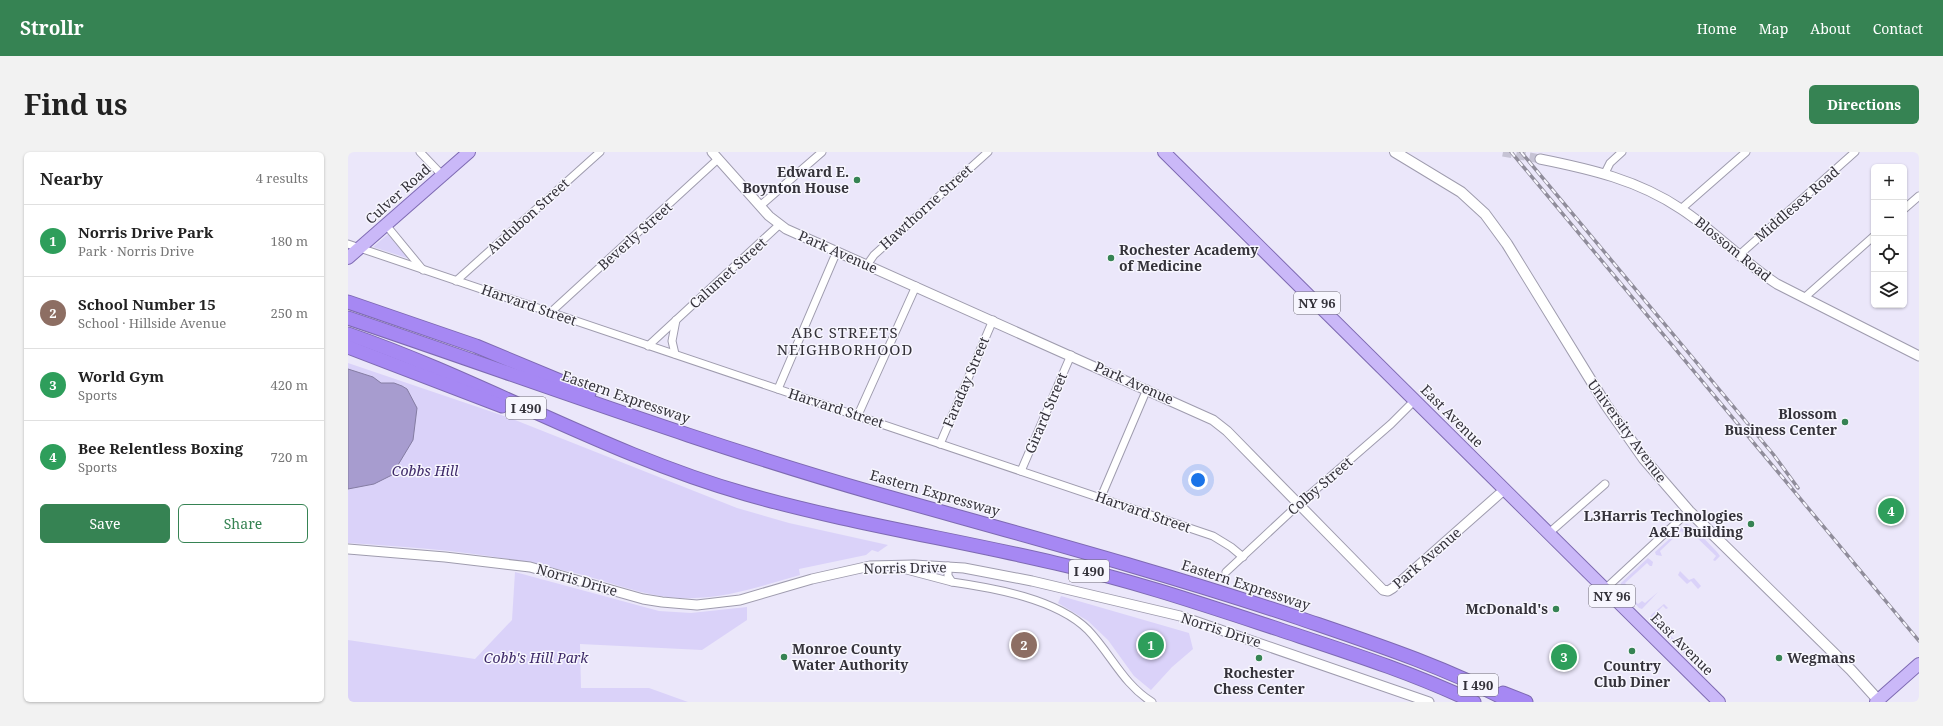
<!DOCTYPE html>
<meta charset="utf-8">
<style>
:root{--surface:#fff;--page:#f2f2f2;--text:#222;--muted:#767676;--line:#e0e0e0;--accent:#368353}
body{margin:0;font-family:"Noto Serif",serif;background:var(--page);color:var(--text)}
.controls{position:absolute;right:12px;top:12px;display:grid;overflow:hidden;border-radius:6px;box-shadow:0 1px 3px #0004}
.controls button{width:36px;height:36px;display:grid;place-items:center;padding:0;border:0;border-bottom:1px solid var(--line);background:var(--surface);color:var(--text);font:20px sans-serif}
.you{position:absolute;left:850px;top:328px;width:14px;height:14px;margin:-10px;border:3px solid #fff;border-radius:50%;background:#1a73e8;box-shadow:0 0 0 6px #1a73e833}
.badge{display:grid;place-items:center;width:26px;height:26px;border-radius:50%;background:var(--accent);color:#fff;font-size:13px;font-weight:700}
.pin{position:absolute;translate:-50% -50%;border:2px solid #fff;box-shadow:0 1px 4px #0006}
.list{margin:0;padding:0;list-style:none}
h2{display:flex;justify-content:space-between;align-items:center;height:52px;margin:0;padding:0 16px;font-size:17px}
h2 small{font-size:13px;font-weight:400;color:var(--muted)}
.list li{display:grid;grid-template-columns:26px 1fr auto;gap:12px;align-items:center;box-sizing:border-box;height:72px;padding:0 16px;border-top:1px solid var(--line)}
.list b{display:block;font-size:15px;white-space:nowrap}
.list p{margin:0;font-size:13px;white-space:nowrap;color:var(--muted)}
.list em{font-size:13px;font-style:normal;color:var(--muted)}
.actions{display:flex;gap:8px;padding:12px 16px}
.actions a{flex:1;padding:9px 0;border:1px solid var(--accent);border-radius:6px;text-align:center;font-size:14px;color:var(--accent)}
.actions .main{background:var(--accent);color:#fff}
.icon{flex:none;width:22px;height:22px;fill:none;stroke:currentColor;stroke-width:2;stroke-linecap:round;stroke-linejoin:round}
.map{position:relative;flex:none;width:1571px;height:550px;overflow:hidden;border-radius:6px}
header{display:flex;align-items:center;gap:24px;box-sizing:border-box;height:56px;padding:0 20px;background:var(--accent);color:#fff}
header strong{font-size:19px}
nav{display:flex;gap:22px;margin-inline-start:auto;font-size:14px}
.intro{display:flex;align-items:center;justify-content:space-between;box-sizing:border-box;height:96px;padding:0 24px}
h1{margin:0;font-size:28px}
.button{padding:10px 18px;border-radius:6px;background:var(--accent);color:#fff;font-size:14px;font-weight:700}
main{display:flex;gap:24px;padding:0 24px}
aside{flex:1;background:var(--surface);border-radius:6px;box-shadow:0 1px 3px #0004}
.map>svg:first-child{display:block}
.green{fill:#dad2f9}
.water{fill:#a79ccf;stroke:#847ca2}
.lines{fill:none;stroke-linecap:round;stroke-linejoin:round}
.tertiary-tunnel{stroke:#c6c3d4;stroke-width:9;stroke-dasharray:9 4.5;stroke-linecap:butt}
.minor-casing{stroke:#9f9cae;stroke-width:9}
.tertiary-casing{stroke:#9f9cae;stroke-width:11}
.secondary-casing{stroke:#9f9cae;stroke-width:12}
.primary-casing{stroke:#7e6ab2;stroke-width:14}
.motorway-casing{stroke:#7e6ab2;stroke-width:15}
.minor{stroke:#fff;stroke-width:7}
.tertiary{stroke:#fff;stroke-width:9}
.secondary{stroke:#fff;stroke-width:10}
.primary{stroke:#cab8f8;stroke-width:12}
.motorway{stroke:#a688f3;stroke-width:13}
.rail-casing{stroke:#908d9b;stroke-width:3.5}
.rail{stroke:#f7f6fe;stroke-width:2;stroke-dasharray:6;stroke-linecap:butt}
.poi-dot{fill:#368353;stroke:#f7f6fe;stroke-width:1.5}
.labels{text-anchor:middle;stroke-width:3;stroke-linejoin:round;paint-order:stroke}
.shield{fill:#f7f6fe;stroke:#6e6d75;stroke-width:1}
.shield-label{font-size:13px;font-weight:bold;fill:#34323a}
.poi-label{font-size:14px;font-weight:bold;fill:#34323a;stroke:#f7f6fe;text-anchor:end}
.street-label{font-size:14px;fill:#34323a;stroke:#f7f6fe}
.park-label{font-size:14px;font-style:italic;fill:#3d2968;stroke:#f7f6fe}
.neighbourhood-label{font-size:15px;letter-spacing:1px;fill:#34323a;stroke:#f7f6fe}
</style>
<header>
<strong>Strollr</strong>
<nav><a>Home</a><a>Map</a><a>About</a><a>Contact</a></nav>
</header>
<div class="intro"><h1>Find us</h1><a class="button">Directions</a></div>
<main>
<aside>
<h2>Nearby<small>4 results</small></h2>
<ul class="list">
<li><span class="badge" style="background:#2e9e5b">1</span><div><b>Norris Drive Park</b><p>Park · Norris Drive</p></div><em>180 m</em></li>
<li><span class="badge" style="background:#8d6e63">2</span><div><b>School Number 15</b><p>School · Hillside Avenue</p></div><em>250 m</em></li>
<li><span class="badge" style="background:#2e9e5b">3</span><div><b>World Gym</b><p>Sports</p></div><em>420 m</em></li>
<li><span class="badge" style="background:#2e9e5b">4</span><div><b>Bee Relentless Boxing</b><p>Sports</p></div><em>720 m</em></li>
</ul>
<div class="actions"><a class="main">Save</a><a>Share</a></div>
</aside>
<div class="map">
<svg width="1571" height="550" viewBox="0 0 1571 550">
<rect width="100%" height="100%" fill="#ebe7fa"/>
<g class="green">
<polygon points="40,82 60,105 59,106 25,95"/>
<path d="M0,211L162,266L389,356L441,371L540,393L530,400L524,398L518,403L451,417L452,423C417,433 383,445 346,446C305,448 269,432 231,422C214,418 197,414 181,411C123,399 59,395 0,391Z"/>
<polygon points="1338,372 1344,374 1369,400 1372,404 1367,409 1365,408 1368,404 1342,379 1337,382 1333,379 1312,399 1314,404 1308,403 1307,400"/>
<polygon points="1300,406 1305,410 1304,414 1302,414 1299,411 1277,431 1280,435 1277,439 1290,452 1294,449 1297,451 1310,440 1294,457 1291,456 1272,435 1273,431"/>
<polygon points="1332,419 1341,428 1346,426 1353,434 1350,437 1343,429 1339,432 1330,423"/>
<polygon points="167,420 311,459 343,461 399,455 399,468 354,498 232,492 233,536 301,536 340,550 0,550 0,488 127,507 164,468"/>
<polygon points="713,444 841,481 845,497 824,515 803,538 786,524 760,488 740,469 710,451"/>
<polygon points="1316,452 1320,456 1318,457 1315,454 1308,461 1311,465 1308,469 1356,517 1360,515 1356,518 1352,517 1307,472 1305,467 1302,466 1303,463"/>
</g>
<polygon class="water" points="0,217 25,225 33,231 46,231 54,234 59,237 69,256 65,288 44,323 26,332 0,337"/>
<g class="lines">
<polyline class="tertiary-tunnel" points="1155,0 1192,7"/>
<g class="minor-casing">
<g id="minor">
<polyline points="72,0 94,23"/>
<polyline points="1257,21 1262,11 1274,0"/>
<polyline points="412,54 474,0"/>
<polyline points="1333,57 1398,0"/>
<polyline points="1556,57 1571,44"/>
<polyline points="38,73 75,118"/>
<polyline points="0,92 865,384 883,395 895,405"/>
<polyline points="1390,104 1507,0"/>
<polyline points="519,113 526,103 640,0"/>
<polyline points="108,129 252,0"/>
<polyline points="1456,146 1526,84"/>
<polyline points="203,160 370,7"/>
<polyline points="300,194 431,73"/>
<polyline points="327,202 324,189 328,168"/>
<polyline points="430,237 489,99"/>
<polyline points="510,263 568,134"/>
<polyline points="592,292 645,168"/>
<polyline points="673,319 723,203"/>
<polyline points="753,345 799,237"/>
<polyline points="1201,381 1257,332"/>
<path d="M600,414V424L604,430C646,436 709,447 740,478C763,502 775,532 804,550"/>
<polyline points="551,416 604,430"/>
<polyline points="878,420 951,352 1043,272 1067,248"/>
<polyline points="1257,437 1341,359"/>
</g>
</g>
<g class="tertiary-casing">
<g id="tertiary">
<polyline points="364,0 421,64 438,77 865,268 879,279 1035,438 1040,439 1045,436 1157,337"/>
<path d="M1192,7C1242,17 1290,28 1333,57C1367,79 1395,110 1429,132L1571,204"/>
<polyline points="0,397 97,405 182,415 295,447 314,450 349,453 392,448 464,427 522,414 566,413 616,416 684,429 832,464 1081,550"/>
</g>
</g>
<g class="secondary-casing">
<polyline id="secondary" points="1047,0 1113,40 1137,62 1159,92 1258,253 1296,307 1341,359 1503,518 1532,550"/>
</g>
<g class="primary-casing">
<g id="primary">
<polyline points="816,0 1371,550"/>
<polyline points="0,106 121,0"/>
<polyline points="1528,550 1571,512"/>
</g>
</g>
<g class="motorway-casing">
<g id="motorway">
<polyline points="0,150 128,194 241,241"/>
<path d="M0,166C175,225 348,290 526,341C668,381 811,419 951,466C1024,491 1095,514 1163,550"/>
<path d="M0,182C136,229 260,303 398,342C500,371 605,387 707,411C783,428 857,453 930,477C996,499 1063,520 1126,550"/>
<polyline points="0,195 154,254"/>
<polyline points="1155,541 1178,550"/>
</g>
</g>
<use href="#minor" class="minor"/>
<use href="#tertiary" class="tertiary"/>
<use href="#secondary" class="secondary"/>
<use href="#primary" class="primary"/>
<use href="#motorway" class="motorway"/>
<g class="rail-casing">
<g id="rail">
<polyline points="1163,0 1571,489"/>
<polyline points="1173,0 1425,302 1450,336"/>
</g>
</g>
<use href="#rail" class="rail"/>
</g>
<g class="poi-dot">
<circle cx="509" cy="28" r="4"/>
<circle cx="763" cy="106" r="4"/>
<circle cx="1497" cy="270" r="4"/>
<circle cx="1403" cy="372" r="4"/>
<circle cx="1208" cy="457" r="4"/>
<circle cx="1284" cy="499" r="4"/>
<circle cx="436" cy="505" r="4"/>
<circle cx="911" cy="506" r="4"/>
<circle cx="1431" cy="506" r="4"/>
</g>
<g class="labels">
<g class="shield">
<rect x="946" y="140" width="46" height="22" rx="3"/>
<rect x="158" y="245" width="40" height="22" rx="3"/>
<rect x="721" y="408" width="40" height="22" rx="3"/>
<rect x="1241" y="433" width="46" height="22" rx="3"/>
<rect x="1110" y="522" width="40" height="22" rx="3"/>
</g>
<g class="shield-label">
<text x="969" y="156">NY 96</text>
<text x="178" y="261">I 490</text>
<text x="741" y="424">I 490</text>
<text x="1264" y="449">NY 96</text>
<text x="1130" y="538">I 490</text>
</g>
<g class="poi-label">
<text x="501" y="25">Edward E.<tspan x="501" dy="16">Boynton House</tspan></text>
<text x="771" y="103" text-anchor="start">Rochester Academy<tspan x="771" dy="16">of Medicine</tspan></text>
<text x="1489" y="267">Blossom<tspan x="1489" dy="16">Business Center</tspan></text>
<text x="1395" y="369">L3Harris Technologies<tspan x="1395" dy="16">A&amp;E Building</tspan></text>
<text x="1200" y="462">McDonald's</text>
<text x="444" y="502" text-anchor="start">Monroe County<tspan x="444" dy="16">Water Authority</tspan></text>
<text x="1439" y="511" text-anchor="start">Wegmans</text>
<text x="1284" y="519" text-anchor="middle">Country<tspan x="1284" dy="16">Club Diner</tspan></text>
<text x="911" y="526" text-anchor="middle">Rochester<tspan x="911" dy="16">Chess Center</tspan></text>
</g>
<g class="street-label">
<text transform="translate(50 42) rotate(-42)" y="5">Culver Road</text>
<text transform="translate(1449 52) rotate(-41)" y="5">Middlesex Road</text>
<text transform="translate(578 55) rotate(-42)" y="5">Hawthorne Street</text>
<text transform="translate(180 64) rotate(-42)" y="5">Audubon Street</text>
<text transform="translate(287 84) rotate(-42)" y="5">Beverly Street</text>
<text transform="translate(1385 97) rotate(39)" y="5">Blossom Road</text>
<text transform="translate(490 100) rotate(24)" y="5">Park Avenue</text>
<text transform="translate(380 121) rotate(-42)" y="5">Calumet Street</text>
<text transform="translate(181 153) rotate(19)" y="5">Harvard Street</text>
<text transform="translate(618 230) rotate(-67)" y="5">Faraday Street</text>
<text transform="translate(786 231) rotate(24)" y="5">Park Avenue</text>
<text transform="translate(278 245) rotate(19)" y="5">Eastern Expressway</text>
<text transform="translate(488 256) rotate(18)" y="5">Harvard Street</text>
<text transform="translate(698 261) rotate(-67)" y="5">Girard Street</text>
<text transform="translate(1104 264) rotate(45)" y="5">East Avenue</text>
<text transform="translate(1279 279) rotate(54)" y="5">University Avenue</text>
<text transform="translate(972 334) rotate(-41)" y="5">Colby Street</text>
<text transform="translate(587 341) rotate(16)" y="5">Eastern Expressway</text>
<text transform="translate(795 360) rotate(19)" y="5">Harvard Street</text>
<text transform="translate(1079 406) rotate(-41)" y="5">Park Avenue</text>
<text transform="translate(557 416) rotate(-1)" y="5">Norris Drive</text>
<text transform="translate(229 428) rotate(16)" y="5">Norris Drive</text>
<text transform="translate(898 433) rotate(18)" y="5">Eastern Expressway</text>
<text transform="translate(873 478) rotate(18)" y="5">Norris Drive</text>
<text transform="translate(1334 492) rotate(45)" y="5">East Avenue</text>
</g>
<g class="park-label">
<text x="77" y="324">Cobbs Hill</text>
<text x="188" y="511">Cobb's Hill Park</text>
</g>
<g class="neighbourhood-label">
<text x="497" y="186">ABC STREETS<tspan x="497" dy="17">NEIGHBORHOOD</tspan></text>
</g>
</g>
</svg>
<div class="controls">
<button>+</button>
<button>−</button>
<button><svg class="icon" aria-label="locate" viewBox="0 0 24 24"><circle cx="12" cy="12" r="6"/><path d="M12 2v4M12 18v4M2 12h4M18 12h4"/></svg></button>
<button><svg class="icon" aria-label="layers" viewBox="0 0 24 24"><path d="M12 4l9 5-9 5-9-5zM3 14l9 5 9-5"/></svg></button>
</div>
<div class="you"></div>
<div class="pin badge" style="left:803px;top:493px;background:#2e9e5b">1</div>
<div class="pin badge" style="left:676px;top:493px;background:#8d6e63">2</div>
<div class="pin badge" style="left:1216px;top:505px;background:#2e9e5b">3</div>
<div class="pin badge" style="left:1543px;top:359px;background:#2e9e5b">4</div>
</div>
</main>
